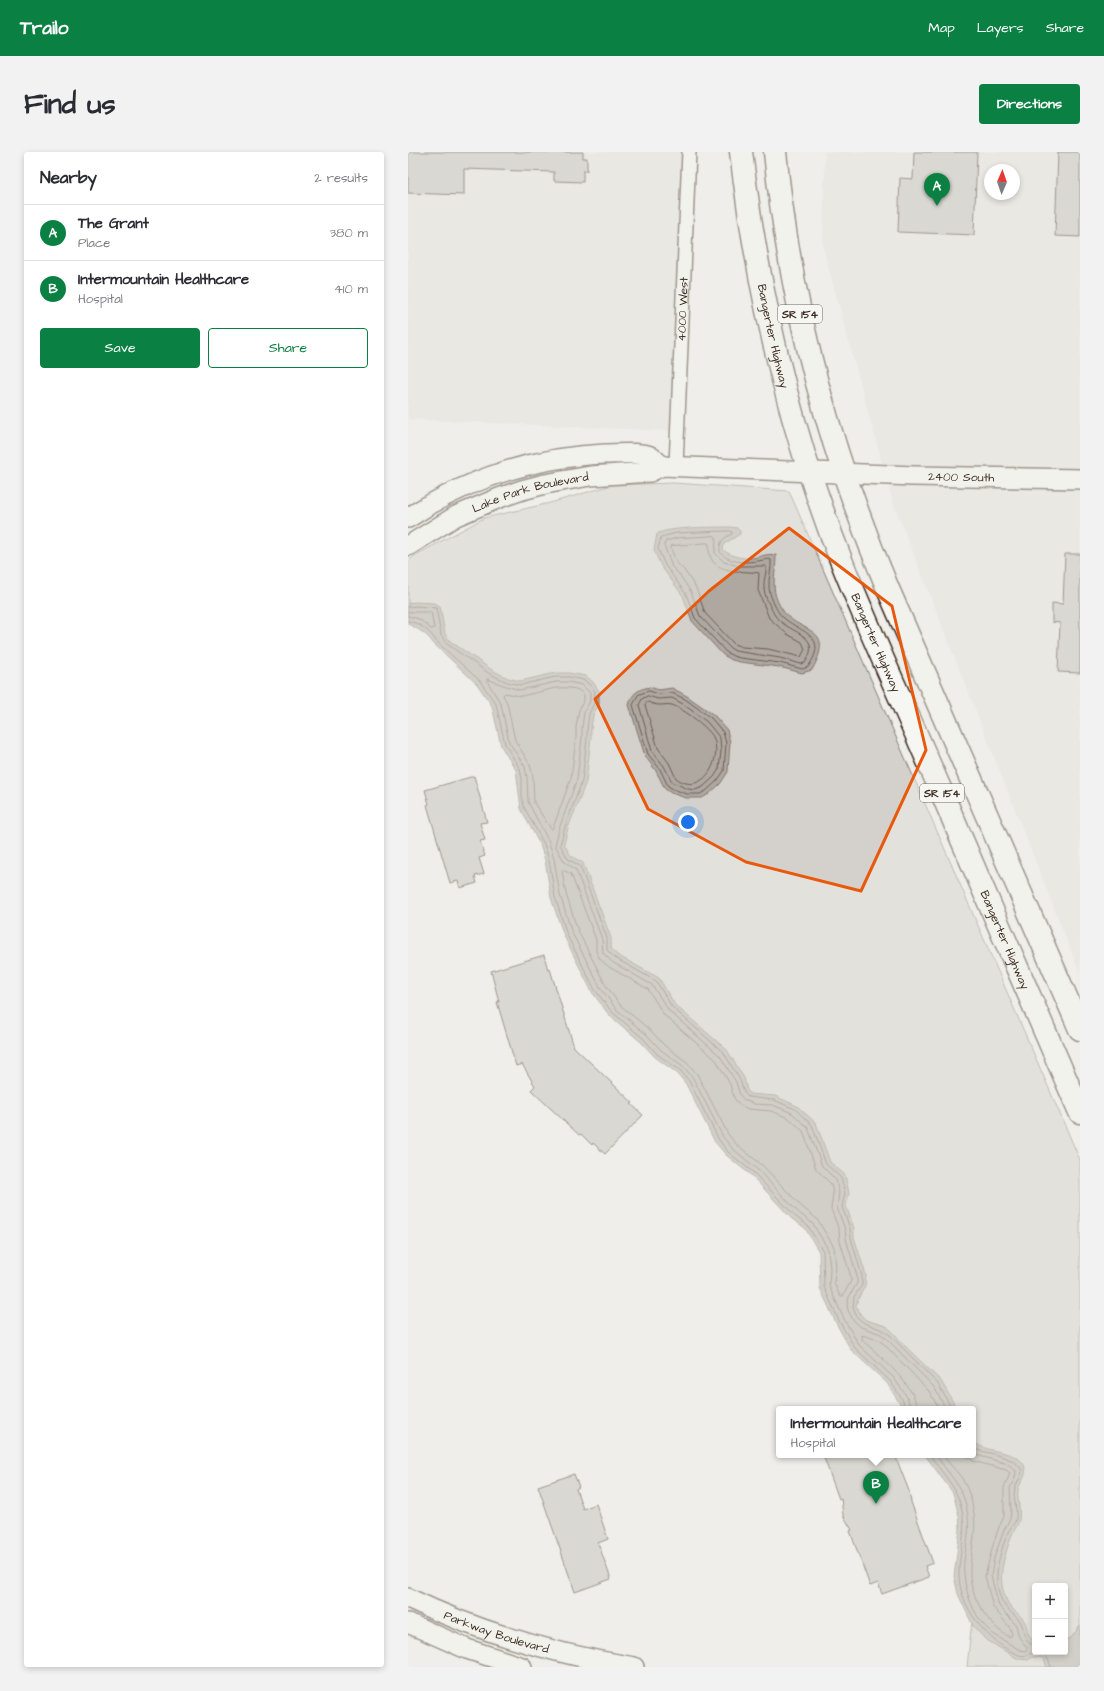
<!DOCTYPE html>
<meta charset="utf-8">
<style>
:root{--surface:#fff;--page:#f2f2f3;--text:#2b2b33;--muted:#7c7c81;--line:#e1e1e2;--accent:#0b8043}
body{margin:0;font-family:"Architects Daughter",sans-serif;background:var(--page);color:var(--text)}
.controls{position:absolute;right:12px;bottom:12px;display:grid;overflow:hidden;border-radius:4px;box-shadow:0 2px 6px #0003}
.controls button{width:36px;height:36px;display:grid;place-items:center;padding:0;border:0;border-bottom:1px solid var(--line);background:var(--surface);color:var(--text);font:20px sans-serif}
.compass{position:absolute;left:576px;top:12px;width:36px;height:36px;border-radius:50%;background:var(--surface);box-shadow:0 2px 6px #0003;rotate:2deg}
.you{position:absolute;left:280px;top:670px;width:14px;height:14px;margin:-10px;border:3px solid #fff;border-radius:50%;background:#1a73e8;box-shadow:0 0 0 6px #1a73e833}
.badge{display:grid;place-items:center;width:26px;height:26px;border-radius:50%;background:var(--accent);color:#fff;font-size:13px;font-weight:700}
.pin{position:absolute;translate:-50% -33px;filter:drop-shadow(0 1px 2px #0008)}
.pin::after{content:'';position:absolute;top:21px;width:14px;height:12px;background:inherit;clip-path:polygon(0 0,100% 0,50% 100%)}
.popup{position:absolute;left:368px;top:1254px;width:200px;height:52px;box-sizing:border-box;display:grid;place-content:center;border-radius:4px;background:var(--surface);filter:drop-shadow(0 1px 3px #0005);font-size:13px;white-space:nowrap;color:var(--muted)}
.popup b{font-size:15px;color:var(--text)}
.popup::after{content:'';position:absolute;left:50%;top:100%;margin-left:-8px;border:8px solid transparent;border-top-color:var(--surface)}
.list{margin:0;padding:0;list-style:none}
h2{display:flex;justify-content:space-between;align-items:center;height:52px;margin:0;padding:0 16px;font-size:17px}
h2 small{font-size:13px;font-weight:400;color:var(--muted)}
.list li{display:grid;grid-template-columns:26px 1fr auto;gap:12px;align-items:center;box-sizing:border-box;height:56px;padding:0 16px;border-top:1px solid var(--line)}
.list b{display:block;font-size:15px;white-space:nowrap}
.list p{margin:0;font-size:13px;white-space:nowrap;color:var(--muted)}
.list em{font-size:13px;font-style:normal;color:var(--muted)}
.actions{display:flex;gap:8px;padding:12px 16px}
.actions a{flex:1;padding:9px 0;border:1px solid var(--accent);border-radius:4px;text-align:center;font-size:14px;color:var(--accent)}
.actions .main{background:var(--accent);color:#fff}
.map{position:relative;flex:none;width:672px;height:1515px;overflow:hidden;border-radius:4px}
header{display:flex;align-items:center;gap:24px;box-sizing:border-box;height:56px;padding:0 20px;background:var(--accent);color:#fff}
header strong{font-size:19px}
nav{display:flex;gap:22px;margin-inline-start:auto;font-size:14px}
.intro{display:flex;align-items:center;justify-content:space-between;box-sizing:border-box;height:96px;padding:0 24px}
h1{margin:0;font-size:28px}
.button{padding:10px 18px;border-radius:4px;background:var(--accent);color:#fff;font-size:14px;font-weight:700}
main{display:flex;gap:24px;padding:0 24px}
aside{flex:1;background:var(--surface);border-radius:4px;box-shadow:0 2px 6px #0003}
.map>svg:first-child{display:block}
.built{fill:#e2dfdb;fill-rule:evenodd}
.green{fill:#d4d1cc;stroke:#887e75;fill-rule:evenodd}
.water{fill:#afa8a1;stroke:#81766d}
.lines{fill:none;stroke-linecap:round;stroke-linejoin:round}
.shore{stroke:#695c52;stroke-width:1}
.building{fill:#c2bdb7;stroke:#3b2a1e}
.street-casing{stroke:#3b2a1e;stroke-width:16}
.secondary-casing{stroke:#3b2a1e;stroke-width:22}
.highway-casing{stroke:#3b2a1e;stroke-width:25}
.street{stroke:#f6f6f2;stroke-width:13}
.secondary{stroke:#f6f6f2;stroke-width:19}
.highway{stroke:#f6f6f2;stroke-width:22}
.marked{fill:none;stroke:#e8590c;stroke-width:3;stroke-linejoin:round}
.labels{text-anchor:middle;stroke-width:3;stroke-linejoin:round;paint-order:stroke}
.shield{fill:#f6f6f2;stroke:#73675e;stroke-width:1}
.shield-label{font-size:11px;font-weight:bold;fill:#3b2a1e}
.street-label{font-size:12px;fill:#3b2a1e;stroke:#f6f6f2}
</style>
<header>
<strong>Trailo</strong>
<nav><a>Map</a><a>Layers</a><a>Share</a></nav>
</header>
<div class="intro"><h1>Find us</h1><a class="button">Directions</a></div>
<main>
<aside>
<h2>Nearby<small>2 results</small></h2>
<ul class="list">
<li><span class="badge">A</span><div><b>The Grant</b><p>Place</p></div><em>380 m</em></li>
<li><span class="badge">B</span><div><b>Intermountain Healthcare</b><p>Hospital</p></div><em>410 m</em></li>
</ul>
<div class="actions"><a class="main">Save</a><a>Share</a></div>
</aside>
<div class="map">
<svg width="672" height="1515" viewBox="0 0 672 1515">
<rect width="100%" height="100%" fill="#efeeea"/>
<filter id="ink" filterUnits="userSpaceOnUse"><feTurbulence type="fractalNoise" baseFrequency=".025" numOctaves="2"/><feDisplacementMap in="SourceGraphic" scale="8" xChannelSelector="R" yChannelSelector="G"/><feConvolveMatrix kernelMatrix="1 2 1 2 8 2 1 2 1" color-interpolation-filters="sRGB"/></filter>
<g filter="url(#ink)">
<g class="built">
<polygon points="0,0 278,0 262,279 0,267"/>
<path d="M417,0H672V821L485,350L415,95ZM582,18H606V42H582Z"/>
</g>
<path class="green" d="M266,331L381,339L672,1008V1515H559L574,1373L565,1303V1257H503L461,1188L406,1070L193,815L86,532L0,465V410L6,404L76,366L142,351L204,333ZM627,1434H657V1500H627Z"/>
<g class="water">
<path d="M322,375L329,376L332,379V382L316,392L315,398C324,405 338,408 349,405C355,404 361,401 368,403C368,424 361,438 374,457C389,483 430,471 404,518L394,521L371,515L332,510L324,508L315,503L284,469L275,444L253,414L246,398L249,382C259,375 307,375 322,375Z"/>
<path d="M8,450L26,451L32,454L37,482L42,489L84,518L100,526L112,529L147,521H161L178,524L185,530L191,539V552L185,563L183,577V586L178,630L160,676L156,692L163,704L175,711L203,786V796L209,803L251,826L267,853L319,898L336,926L339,938L342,942L367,944L389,954L408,971L422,1010L437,1023L441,1041L438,1054L446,1076V1085L458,1123L457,1134L450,1147L448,1154L453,1163L458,1168L478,1174L485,1180L495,1192L533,1229L549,1257H495L479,1231L443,1198L428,1171L412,1136L411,1100L397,1076L384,1067L344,1024L318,1003L307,990L278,932L269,921L247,905L233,890L201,863L184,840L156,784L143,746L137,708L132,693L113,657L108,618L93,594L84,554L69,532L25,491C20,483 9,476 0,472V451Z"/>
<path d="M242,535L251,538L264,536L279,544L306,563L319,578L322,590L320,620L312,632L301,642L294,646H278L263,641L257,637L248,619L237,604L221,553C224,541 230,537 242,535Z"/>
<path d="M565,1289C577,1302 608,1297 616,1313C621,1324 612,1329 610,1338C609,1348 613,1358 611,1368C610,1374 605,1379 603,1385C596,1407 588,1426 599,1449C602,1456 610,1461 615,1467C621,1474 616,1481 627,1490V1500H657V1489L664,1485L672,1473V1515H639L635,1506L625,1505L620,1508L610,1507L577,1487L565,1474L550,1442L546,1424L552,1377L551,1364L545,1341L517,1303H565Z"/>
</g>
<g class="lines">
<g class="shore">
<path d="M322,379L324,380V382C315,386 311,390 312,400C323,414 346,410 361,407L363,408C364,417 360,426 361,435C361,442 367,455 371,461C387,481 424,480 400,515L394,517L372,511L332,506L325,504L318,500L287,466L278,442L257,413L250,397L253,385L269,381Z"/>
<path d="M307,384L308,386L307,401L316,410L331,414H358C359,421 355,428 356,435C356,444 362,454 366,462C377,482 417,480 397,511L393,512L372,506L327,499L322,496L292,464L283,440L271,422L264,415L256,393L258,389L269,386Z"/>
<path d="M299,391L301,392C298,423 331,418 351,421L350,438L361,466L379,482L394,490L397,497L393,505L360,497L334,495L326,492L297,461L288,436L276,418L269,411L262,395L263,394Z"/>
<polyline points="0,455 9,454 28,456 33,483 39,492 82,522 99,530 112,533 147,525 161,525 176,528 182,533 187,539 186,551 181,562 179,577 179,586 174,629 157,675 152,693 160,707 172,714 199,786 199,798 207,806 248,829 264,855 316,901 332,928 336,940 340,945 366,948 387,957 404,973 418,1012 433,1026 437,1041 434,1055 442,1076 443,1086 454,1124 454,1133 446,1145 445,1156 449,1165 456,1171 475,1178 482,1183 530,1232 544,1257"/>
<polyline points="0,460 23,460 26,476 23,477 11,467 0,464"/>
<path d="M0,469C10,470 23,480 28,489L72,529L88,552L97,592L112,617L114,626V644L116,655L136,692L141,708L147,745L159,783L187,838L204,860L236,887L249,902L272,918L281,929L311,988L320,1000L346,1021L387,1064L400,1074L415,1099L416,1135L431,1169L447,1196L482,1229L494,1247L498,1257"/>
<path d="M148,536C157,536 170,534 176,543V548L171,558L168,575V586L163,626L145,676L143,677L126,651L125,625L122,613L107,588L99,551L95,543L97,541L113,544Z"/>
<polygon points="241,539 251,542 264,541 277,547 303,566 315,580 318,591 316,619 309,629 298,639 292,642 279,642 265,637 260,634 252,617 240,602 225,553 230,543"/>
<polygon points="240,544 250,547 264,546 275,552 299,570 312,586 313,599 311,617 306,625 295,635 287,638 280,637 264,630 256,614 244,599 231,553 234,547"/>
<path d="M240,550C244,552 248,553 252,553C256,553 260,552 264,553C274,556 303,577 306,587C314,611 293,645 268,626L261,611L250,596L237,553Z"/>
<polygon points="155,718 163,722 188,788 188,799 192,807 201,815 240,837 256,863 308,908 322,932 326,946 332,953 340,957 363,959 381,966 395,979 408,1017 423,1032 425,1041 423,1057 431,1078 432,1089 443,1125 443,1129 435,1144 432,1144 426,1131 428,1115 426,1095 409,1067 394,1055 354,1013 328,992 320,982 289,922 279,910 257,894 243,879 212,853 197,832 170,779 158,742 154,719"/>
<polyline points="503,1257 499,1245 486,1226 451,1193 436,1167 421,1134 422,1116 420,1097 405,1072 390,1060 350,1018 324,996 315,985 285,926 275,914 253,898 239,883 208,857 192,835 164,781 152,743 146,707 141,690 120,650 119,626 117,615 101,590 93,552 79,529 79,527 98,534 112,538 148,530 161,530 174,533 182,541 182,549 176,560 174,576 174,586 169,627 152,674 147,693 156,709 168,718 194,787 195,801 204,810 244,833 261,859 312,904 328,930 332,943 336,948 346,952 365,953 384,961 400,976 414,1014 428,1028 431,1041 429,1056 437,1077 438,1087 449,1124 449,1131 441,1145 439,1153 440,1158 445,1168 453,1175 473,1182 479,1187 526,1235 538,1257"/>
<path d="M509,1257C508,1234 472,1204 455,1189L454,1186V1183L470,1188L475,1191L521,1239L531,1257"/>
<path d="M565,1295L569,1298C580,1301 604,1305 611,1314C618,1321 609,1329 607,1336C604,1347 611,1359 607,1370C605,1373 602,1376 600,1380C591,1403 583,1428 595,1451C599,1458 607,1463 612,1469C617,1476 614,1492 627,1493"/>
<path d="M522,1303C537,1326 550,1334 555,1364C558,1383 551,1402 551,1421C550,1454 581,1492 611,1503C617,1505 619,1502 625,1501C628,1500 634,1502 637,1503L641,1509L643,1515"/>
<path d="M528,1303C543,1326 556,1334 560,1364C562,1379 558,1394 556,1409C554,1433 564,1465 584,1481C593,1487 603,1493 612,1498L618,1499L619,1496L611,1485L608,1473L591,1454L583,1424L586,1406L596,1378L602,1367L603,1359L602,1336L607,1326L608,1319L600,1312L565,1302"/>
<path d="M535,1303C540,1311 547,1317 553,1325C560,1335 564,1349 566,1362C569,1381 562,1401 562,1420C561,1443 581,1476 602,1485L604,1483L602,1476L585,1455L577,1424L585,1393L591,1375L596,1365V1336L602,1321L598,1318L565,1309L557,1303"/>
</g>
</g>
<g class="building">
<polygon points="0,0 175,0 175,6 179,6 179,19 175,19 175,30 146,29 146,20 56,17 56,43 0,41"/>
<polygon points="506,0 569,0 566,83 490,80 492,26 505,27"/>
<polygon points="650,0 672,0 672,85 647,84"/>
<polygon points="657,402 672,402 672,521 650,520 652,471 644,470 644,451 655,452"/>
<polygon points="66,624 79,670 72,671 77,688 72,689 77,704 71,706 76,722 67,724 69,731 52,736 50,729 42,731 19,653 21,652 17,638"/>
<polygon points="136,803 140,818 142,817 166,895 225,951 223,952 235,963 197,1002 185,991 184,993 173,982 171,983 123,938 127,934 114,912 108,914 89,850 91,850 83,819"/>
<polygon points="415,1303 487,1303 501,1339 503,1350 525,1411 517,1414 521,1425 474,1442 470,1431 462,1434 442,1379 444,1378 435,1363 433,1346 431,1347"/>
<polygon points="166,1322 171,1335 168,1337 175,1357 188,1352 200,1387 190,1391 203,1427 167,1440 130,1334"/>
</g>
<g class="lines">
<g class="street-casing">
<g id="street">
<path id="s1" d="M268,314L281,0"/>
</g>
</g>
<g class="secondary-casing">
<g id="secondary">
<path d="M0,366C59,327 126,305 197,302C206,302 236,300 242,304C246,306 250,311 254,314"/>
<path id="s2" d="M0,394L48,364L91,346L114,338L137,332L182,324L242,320L254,314L506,324L672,327"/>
<path id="s3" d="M0,1446C73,1481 146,1502 226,1515"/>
<polyline points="0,1471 59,1497 114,1515"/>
</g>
</g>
<g class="highway-casing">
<g id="highway">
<path id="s4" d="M333,0C350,140 381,277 433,408C464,486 500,562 533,639C579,746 625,854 672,960"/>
<path d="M367,0C382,151 421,298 480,437L672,877"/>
</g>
</g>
<use href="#street" class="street"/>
<use href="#secondary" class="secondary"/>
<use href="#highway" class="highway"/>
</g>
</g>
<path d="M0 0H672V1515H0ZM381,376L484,454L518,598L453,739L338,710L240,657L187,547L301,439Z" fill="#efeeea" fill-opacity=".55" fill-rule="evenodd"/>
<path class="marked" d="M381,376L484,454L518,598L453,739L338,710L240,657L187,547L301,439Z"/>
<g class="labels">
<g class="shield">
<rect x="370" y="153" width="44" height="18" rx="3"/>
<rect x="512" y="632" width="44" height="18" rx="3"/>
</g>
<g class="shield-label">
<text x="392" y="166">SR 154</text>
<text x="534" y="645">SR 154</text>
</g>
<g class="street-label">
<text dy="4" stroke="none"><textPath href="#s1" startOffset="157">4000 West</textPath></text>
<text dy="4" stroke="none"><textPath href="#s4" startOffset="187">Bangerter Highway</textPath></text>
<text dy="4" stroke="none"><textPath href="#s2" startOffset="570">2400 South</textPath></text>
<text dy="4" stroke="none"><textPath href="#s2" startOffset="135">Lake Park Boulevard</textPath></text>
<text dy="4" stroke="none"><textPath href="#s4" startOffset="511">Bangerter Highway</textPath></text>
<text dy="4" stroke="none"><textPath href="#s4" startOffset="835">Bangerter Highway</textPath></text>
<text dy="4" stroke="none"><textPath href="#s3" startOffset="95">Parkway Boulevard</textPath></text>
</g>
</g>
</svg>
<div class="controls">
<button>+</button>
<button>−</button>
</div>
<svg class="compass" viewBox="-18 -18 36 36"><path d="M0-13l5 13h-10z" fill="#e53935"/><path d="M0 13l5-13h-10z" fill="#7c7c81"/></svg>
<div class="you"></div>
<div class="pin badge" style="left:529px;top:54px">A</div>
<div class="pin badge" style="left:468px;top:1352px">B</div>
<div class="popup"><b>Intermountain Healthcare</b>Hospital</div>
</div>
</main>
